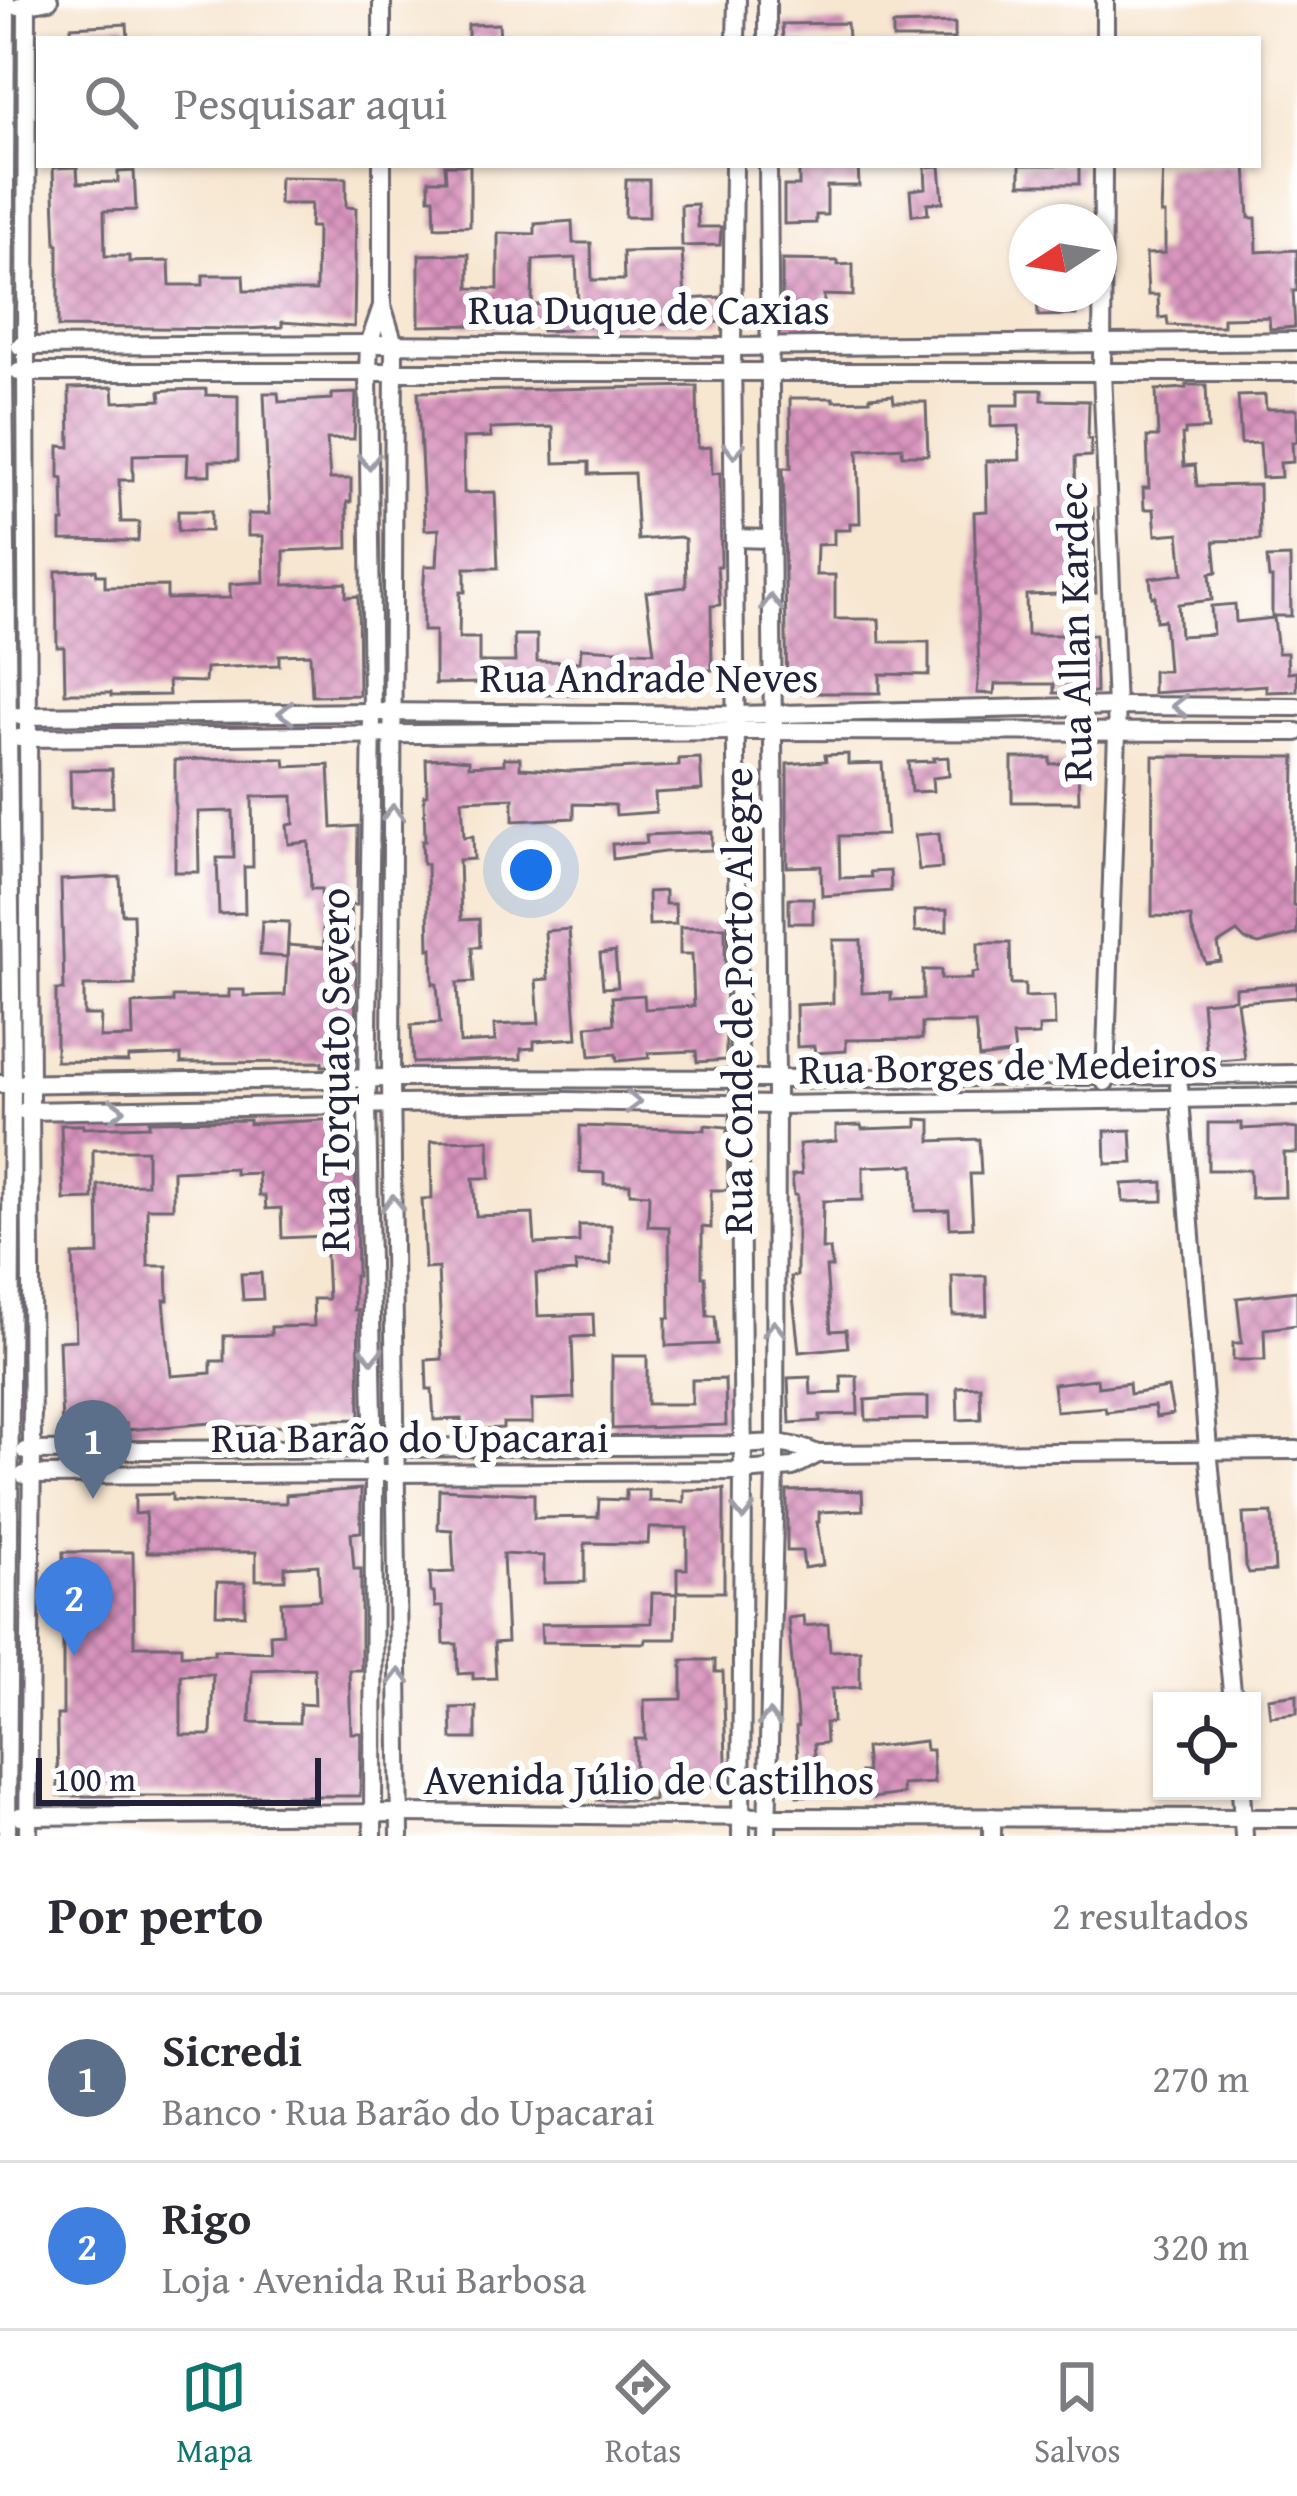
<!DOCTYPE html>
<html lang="pt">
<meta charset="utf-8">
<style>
:root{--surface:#fff;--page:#f2f2f3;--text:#2b2b33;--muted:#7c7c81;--line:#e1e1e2;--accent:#0f766e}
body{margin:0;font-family:"Gentium Book Plus",serif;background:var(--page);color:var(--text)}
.controls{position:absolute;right:36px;bottom:36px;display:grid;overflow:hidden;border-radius:0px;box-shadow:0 3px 9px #0004}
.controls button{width:108px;height:108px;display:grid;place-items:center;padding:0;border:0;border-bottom:3px solid var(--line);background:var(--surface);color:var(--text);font:60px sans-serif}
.compass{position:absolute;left:1009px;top:204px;width:108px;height:108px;border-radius:50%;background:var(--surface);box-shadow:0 3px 9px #0004;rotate:258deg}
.scale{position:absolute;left:36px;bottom:30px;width:285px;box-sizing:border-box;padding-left:12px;border:6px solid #22223b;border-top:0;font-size:33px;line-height:42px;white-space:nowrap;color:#22223b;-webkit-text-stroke:9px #fff;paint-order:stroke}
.you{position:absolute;left:531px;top:870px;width:42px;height:42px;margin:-30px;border:9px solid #fff;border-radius:50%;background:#1a73e8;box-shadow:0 0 0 18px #1a73e833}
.badge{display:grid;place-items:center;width:78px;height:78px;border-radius:50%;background:var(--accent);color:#fff;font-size:39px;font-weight:700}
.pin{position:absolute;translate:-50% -99px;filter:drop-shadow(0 3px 6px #0008)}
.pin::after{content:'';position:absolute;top:63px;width:42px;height:36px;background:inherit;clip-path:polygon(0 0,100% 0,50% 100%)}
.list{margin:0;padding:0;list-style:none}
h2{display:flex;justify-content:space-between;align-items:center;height:156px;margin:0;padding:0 48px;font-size:51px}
h2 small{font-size:39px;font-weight:400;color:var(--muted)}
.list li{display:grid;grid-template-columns:78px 1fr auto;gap:36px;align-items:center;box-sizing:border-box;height:168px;padding:0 48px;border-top:3px solid var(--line)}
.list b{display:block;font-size:45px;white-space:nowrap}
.list p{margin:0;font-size:39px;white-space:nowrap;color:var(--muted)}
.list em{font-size:39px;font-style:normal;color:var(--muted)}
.icon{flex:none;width:66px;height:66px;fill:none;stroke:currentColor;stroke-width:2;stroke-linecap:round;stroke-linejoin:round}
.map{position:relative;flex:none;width:1297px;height:1836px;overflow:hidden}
.search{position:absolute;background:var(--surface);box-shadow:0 3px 9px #0004;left:36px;right:36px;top:36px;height:132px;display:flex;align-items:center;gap:30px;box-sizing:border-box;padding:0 42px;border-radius:0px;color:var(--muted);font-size:45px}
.sheet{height:492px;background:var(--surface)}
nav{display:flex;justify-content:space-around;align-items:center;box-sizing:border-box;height:168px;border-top:3px solid var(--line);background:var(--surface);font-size:33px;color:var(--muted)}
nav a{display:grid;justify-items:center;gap:6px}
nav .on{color:var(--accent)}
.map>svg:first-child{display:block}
.building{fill:url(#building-cross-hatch);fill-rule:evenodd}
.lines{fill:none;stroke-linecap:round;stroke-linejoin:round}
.minor-casing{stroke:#6d676f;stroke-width:22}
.minor{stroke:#fff;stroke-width:16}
.oneway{stroke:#9c9ca7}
.labels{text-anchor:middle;stroke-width:12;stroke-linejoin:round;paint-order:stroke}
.street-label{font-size:42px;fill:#22223b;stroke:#fff}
</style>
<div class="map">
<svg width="1297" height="1836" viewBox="0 0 1297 1836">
<defs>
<pattern id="building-cross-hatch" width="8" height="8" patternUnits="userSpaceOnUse" patternTransform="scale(3)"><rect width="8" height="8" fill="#d994be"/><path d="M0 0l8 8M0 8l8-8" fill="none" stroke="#b0789c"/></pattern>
</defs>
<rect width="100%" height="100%" fill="#fff"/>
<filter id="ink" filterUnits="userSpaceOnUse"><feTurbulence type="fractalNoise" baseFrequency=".00833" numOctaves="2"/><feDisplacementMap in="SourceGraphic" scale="24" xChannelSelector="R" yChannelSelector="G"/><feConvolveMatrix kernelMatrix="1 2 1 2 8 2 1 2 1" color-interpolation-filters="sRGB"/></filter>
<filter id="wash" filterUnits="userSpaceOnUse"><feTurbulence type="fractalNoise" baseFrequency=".004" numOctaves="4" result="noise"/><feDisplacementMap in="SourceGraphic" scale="48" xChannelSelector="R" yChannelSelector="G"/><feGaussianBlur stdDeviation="2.7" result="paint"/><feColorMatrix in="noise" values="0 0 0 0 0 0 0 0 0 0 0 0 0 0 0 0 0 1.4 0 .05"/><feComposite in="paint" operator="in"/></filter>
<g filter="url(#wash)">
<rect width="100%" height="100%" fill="#f7e6d0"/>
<g id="blocks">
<g class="building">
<polygon points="847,23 848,39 783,39 782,24"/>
<polygon points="955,23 955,39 893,39 893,25"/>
<polygon points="127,24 128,39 71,39 71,27"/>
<polygon points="499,24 500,39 468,39 468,25"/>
<polygon points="445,165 470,165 470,226 435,227 434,198 429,198 429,180 446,180"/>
<polygon points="799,165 858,165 859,186 827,186 827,215 816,215 816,223 784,224 784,186 799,186"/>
<rect x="1020" y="165" width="59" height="19"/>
<polygon points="1163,165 1246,165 1249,218 1256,218 1257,252 1297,250 1297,291 1293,291 1295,327 1270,329 1269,317 1223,318 1223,326 1191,326 1168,325 1167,317 1159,318 1158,295 1148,295 1146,254 1165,253 1165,214 1161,214"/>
<polygon points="940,166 943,202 927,203 928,214 912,215 910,190 926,188 925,167"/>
<polygon points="77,167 78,183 118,182 118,172 134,171 136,210 104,211 105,256 129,256 129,262 169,261 170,285 203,285 203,275 243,275 244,291 316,291 317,227 310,227 311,204 279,204 280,177 346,178 346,207 356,208 354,327 282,322 282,327 244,329 58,327 58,244 56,244 53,168"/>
<polygon points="626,180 649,180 649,217 625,217"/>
<polygon points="697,204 698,227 721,227 720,245 682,246 681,205"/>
<path d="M572,221L573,243H591L592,280H624L623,252L682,251L685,299L720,297V322L568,326V330L542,331L541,324L419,326V255L469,254V288L498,289V233L535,234V224ZM576,258L578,304L532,305L533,260Z"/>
<polygon points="782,260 838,261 838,265 853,264 853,296 824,295 823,330 782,330"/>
<polygon points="1037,294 1075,294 1076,315 1038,316"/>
<polygon points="1186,385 1206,385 1208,429 1185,430 1185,435 1182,435 1184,466 1195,465 1197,486 1259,485 1260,540 1214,541 1217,572 1210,573 1212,600 1178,604 1180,636 1213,634 1211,606 1235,604 1236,622 1274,618 1278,653 1287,653 1288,673 1297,672 1297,691 1266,692 1266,685 1153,693 1153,671 1168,671 1164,620 1156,621 1155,596 1152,597 1150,578 1183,574 1179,533 1156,535 1154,509 1144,509 1143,488 1149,488 1147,437 1158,437 1156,390 1186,388"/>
<path d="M697,386L698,448L711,447L712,474L720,473L721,566H717L720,605L711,606L712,670H692V684H671V690L632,691V684L579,683V695H546V680L501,681V693H480V683L435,684V631H423V595L425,566H437L439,529L425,530L418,392ZM553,427L554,463L589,462V474L634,473L638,540L680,537L685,539L686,587L646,592L654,652L581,648L580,662L537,661V635H514L515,662H479V638H459L460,592H465V568H498L495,492L464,493L463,438L491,437L490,429Z"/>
<polygon points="113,387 114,402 161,400 160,391 169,390 206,389 206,395 238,396 238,461 210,461 210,475 187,475 188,454 133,455 133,480 119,480 121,522 139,522 138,541 61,540 61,522 64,522 63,479 59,478 59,446 70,447 69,388"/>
<polygon points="1019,390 1042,390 1042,400 1089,401 1088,439 1091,439 1091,456 1075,457 1076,509 1093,509 1096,593 1026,595 1027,635 1095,635 1096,693 1054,693 1054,684 995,684 994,694 977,693 979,671 974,512 987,511 986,461 1020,460 1019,426 991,427 991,405 1019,405"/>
<polygon points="264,393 278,393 279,402 332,399 332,394 356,393 354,439 327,439 330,479 351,479 351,502 347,502 348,548 284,551 284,585 346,583 346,597 358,596 359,695 312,696 310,654 279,655 279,665 206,668 205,682 168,681 169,695 111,696 111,693 65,693 64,647 57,647 56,571 96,570 97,575 105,575 105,587 167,586 167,599 230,598 230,584 264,582 263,536 248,536 248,514 269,514"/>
<polygon points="893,395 894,402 926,402 928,455 902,455 902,447 858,450 860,523 850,523 850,530 834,530 834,544 817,545 816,575 835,575 835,619 879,619 880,642 929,642 929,675 880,674 880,693 787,693 783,468 791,468 790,398 833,398 833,401 870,400 870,397"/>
<polygon points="1265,395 1266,409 1297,409 1297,442 1292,442 1293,462 1280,463 1281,477 1262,478 1260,443 1241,444 1238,396"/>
<rect x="178" y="511" width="33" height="20"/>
<polygon points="1290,557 1291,616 1272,616 1272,578 1269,578 1267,558"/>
<polygon points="848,754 848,764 882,763 887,835 839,836 840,878 871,877 870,872 890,871 891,891 822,896 821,866 787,867 787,764 826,761 825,755"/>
<polygon points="1153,756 1295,757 1293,905 1297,906 1297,934 1259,944 1245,940 1237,932 1218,944 1221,961 1206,963 1192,929 1191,917 1152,916"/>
<polygon points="948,757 949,776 932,778 933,791 911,792 908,762 934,761 933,758"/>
<polygon points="234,758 285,759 286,767 329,765 332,828 358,826 357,905 350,905 354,964 356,964 355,1066 322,1066 322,1062 181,1063 181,1055 128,1057 128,1062 56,1061 56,990 64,990 61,880 120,877 122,914 133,914 135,985 84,986 84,1015 101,1015 100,1038 133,1037 132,1004 173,1002 173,997 229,997 229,990 244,990 244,996 285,995 288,945 324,948 321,889 311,889 309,842 289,844 287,825 294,824 293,796 252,797 253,867 244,867 245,913 219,914 217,858 234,858 233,811 198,812 199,872 175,872 175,760"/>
<polygon points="448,758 469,760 469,766 504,764 504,758 520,758 520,768 569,771 679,766 679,759 700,758 702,790 655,793 656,812 616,815 615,805 574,804 574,818 513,821 513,798 462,800 464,837 473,836 474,859 459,860 461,920 479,919 480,947 472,947 474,982 457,983 460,1043 495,1041 494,1025 539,1023 536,980 548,979 545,931 569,929 577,1038 534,1041 534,1048 521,1049 521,1059 413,1063 411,1025 440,1023 437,984 433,984 432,948 429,949 427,864 423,864 422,841 425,841 424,795 427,795 426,759"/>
<polygon points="1012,758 1050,758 1050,764 1078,763 1079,802 1012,802"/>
<polygon points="112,769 113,807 71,808 70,770"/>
<polygon points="712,832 712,850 664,852 613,859 612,844 647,843 646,835"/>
<polygon points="939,833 942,868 919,870 915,835"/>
<polygon points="665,891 665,904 675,904 676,924 649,925 648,892"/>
<rect x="789" y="898" width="24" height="25"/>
<polygon points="947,910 947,931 915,932 914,911"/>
<polygon points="262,921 289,922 287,957 260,955"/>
<polygon points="680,927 725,927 726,1060 697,1062 696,1051 648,1053 649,1058 617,1061 616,1054 590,1056 587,1026 614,1024 612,997 644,995 645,1009 694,1006 692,954 680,954"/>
<polygon points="833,940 861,940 862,993 891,992 891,1000 923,999 923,970 941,970 941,979 972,979 972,973 978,972 978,943 1010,943 1011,984 1025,984 1025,997 1054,996 1055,1026 1039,1027 1039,1035 1013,1036 1015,1053 979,1058 975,1023 922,1023 922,1039 846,1040 846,1051 815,1053 814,1046 797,1047 796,1005 833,1003"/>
<polygon points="615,952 618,987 603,988 600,954"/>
<polygon points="1297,983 1297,997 1237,1002 1245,1059 1207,1062 1202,1002 1235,999 1235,988"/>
<path d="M342,1119L344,1143L355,1142L357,1276H354V1310H358L360,1419L294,1421V1426L212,1427V1423L126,1430V1424L62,1427L59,1341L76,1340L73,1255L99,1254L98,1185L147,1184V1150H93V1199L64,1200L61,1125H83V1128L149,1126V1121L249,1120V1124ZM235,1168V1174L258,1173L259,1196H265L266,1209L281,1208L282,1238L325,1236L328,1299H313L314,1326L271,1327V1335L224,1336V1361H211V1373L171,1376L164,1300H168L167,1266H148L147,1208H173V1171Z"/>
<polygon points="917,1119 931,1120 931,1141 979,1139 981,1174 970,1174 973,1227 950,1228 949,1210 915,1211 914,1165 863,1167 863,1200 823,1201 822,1249 830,1249 832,1267 826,1267 831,1331 846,1330 848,1347 799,1352 791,1277 797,1276 797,1195 794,1195 792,1175 802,1174 799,1144 836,1141 836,1126 861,1125 862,1129 917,1127"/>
<polygon points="1208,1123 1242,1123 1242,1129 1281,1127 1297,1129 1297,1153 1284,1153 1285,1197 1251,1198 1250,1170 1208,1170"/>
<polygon points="705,1125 727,1127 728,1190 711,1190 711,1228 702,1227 702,1277 705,1277 707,1316 715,1316 717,1344 666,1346 666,1318 670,1318 669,1227 648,1226 649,1194 630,1193 630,1184 604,1184 604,1173 580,1172 580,1126 705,1130"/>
<polygon points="1131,1130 1133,1163 1106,1164 1105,1131"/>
<polygon points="489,1140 490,1178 473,1178 476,1216 533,1214 535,1244 579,1242 579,1225 611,1225 611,1264 575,1263 576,1272 536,1274 538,1316 593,1314 594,1336 572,1337 574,1398 532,1400 532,1423 503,1423 503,1428 462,1430 461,1419 434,1420 432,1389 427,1389 426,1360 442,1359 438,1268 425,1269 422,1199 432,1199 431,1141"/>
<polygon points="1163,1182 1163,1201 1123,1202 1122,1184"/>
<polygon points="261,1273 263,1299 243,1300 241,1274"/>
<polygon points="952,1276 986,1276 987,1315 953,1315"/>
<polygon points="1297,1291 1297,1325 1264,1329 1265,1360 1233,1360 1233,1343 1242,1343 1237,1298"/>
<polygon points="612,1356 647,1356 647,1404 692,1404 692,1380 725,1379 726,1425 612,1429"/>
<polygon points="841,1376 857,1376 858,1414 820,1415 820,1421 790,1423 788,1378 810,1377 811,1394 842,1393"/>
<polygon points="1097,1379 1098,1387 1129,1383 1130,1394 1168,1388 1173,1414 1156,1417 1154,1406 1106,1412 1105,1407 1056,1411 1053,1384"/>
<polygon points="980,1386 981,1419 958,1420 957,1387"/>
<polygon points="905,1397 928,1397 928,1419 866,1420 865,1400"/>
<path d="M361,1489V1532L351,1533L354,1569H361V1670H349L351,1733H361L360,1796H58L57,1715H63V1552H133L134,1646H181V1655L214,1654V1650L271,1652L270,1634L283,1633L281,1602L320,1600L318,1565L285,1567V1580H256V1552H147L146,1513L135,1514V1495L172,1494V1500L205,1502L286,1503V1495ZM314,1668L315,1705L300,1704L299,1723L250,1722L252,1670ZM213,1674L211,1735H181V1675Z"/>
<polygon points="439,1489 534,1494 534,1518 598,1517 599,1499 626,1500 626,1490 649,1490 649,1501 684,1502 684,1490 724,1489 724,1592 677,1592 677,1569 687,1569 687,1528 649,1528 648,1544 585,1543 585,1582 544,1583 544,1556 503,1554 507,1642 494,1643 496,1678 473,1679 473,1673 458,1674 457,1644 444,1644 443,1607 435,1607 434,1592 431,1592 430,1573 454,1572 452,1530 438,1529"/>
<polygon points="834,1490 862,1491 863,1510 819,1512 819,1522 817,1522 823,1565 804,1568 802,1551 787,1551 787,1491"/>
<polygon points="1272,1513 1275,1571 1249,1573 1246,1566 1243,1514"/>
<polygon points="217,1582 245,1583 245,1615 216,1614"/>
<polygon points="652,1593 677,1594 676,1639 645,1639 645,1643 542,1642 541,1624 651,1623"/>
<polygon points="803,1616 804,1626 828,1624 830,1651 860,1650 860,1687 832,1689 833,1722 825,1723 826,1743 814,1744 817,1776 828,1776 830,1795 797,1796 796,1777 799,1777 796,1727 798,1727 788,1618"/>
<polygon points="682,1660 715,1660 715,1672 723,1672 727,1788 654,1785 654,1800 597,1800 597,1781 635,1781 635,1739 645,1739 644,1700 682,1699"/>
<polygon points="1297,1694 1297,1713 1270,1716 1268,1698"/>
<polygon points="476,1707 476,1739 452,1739 451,1708"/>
<polygon points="925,1741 926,1750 932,1750 934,1783 902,1785 903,1794 864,1799 861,1772 867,1772 865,1748"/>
</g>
</g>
</g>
<g filter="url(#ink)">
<use href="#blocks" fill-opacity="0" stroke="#6d676f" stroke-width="3"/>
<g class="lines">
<g class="minor-casing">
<g id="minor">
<polyline points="6,0 4,372 12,1084 7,1836"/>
<polyline points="27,0 26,372 32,1451 28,1836"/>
<polyline points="382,0 382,39"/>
<polyline points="767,0 767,39"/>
<polyline points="19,6 49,0"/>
<polyline points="736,39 737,0"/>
<polyline points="1105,39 1105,0"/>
<polyline points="382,165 382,305 394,344 391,1078 400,1836"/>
<polyline points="734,165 732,347 743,1471 741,1836"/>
<polyline points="1103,165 1102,371 1117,732 1105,1082"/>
<polyline points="20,346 369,344 732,347 1297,341"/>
<polyline points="19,372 1297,372"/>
<polyline points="734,538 770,539"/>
<polyline points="20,716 372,712 736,715 1116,706 1297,707"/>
<polyline points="19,738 737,731 1297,732"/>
<polyline points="0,1084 391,1078 776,1079 1297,1074"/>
<polyline points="1179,1086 1208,1449 1233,1701"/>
<polyline points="25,1111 566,1101 775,1105 1297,1097"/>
<path d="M25,1451L742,1445C771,1442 791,1442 818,1454L1297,1450"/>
<polyline points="24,1475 743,1471 793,1467 818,1454"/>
<polyline points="1241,1791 1244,1836"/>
<polyline points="20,1816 400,1813 767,1817 1297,1818"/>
<polyline points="992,1817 992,1836"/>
<polyline points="373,1836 374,1472 367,1106 372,712 368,371 369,344 382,306"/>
<polyline points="767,1836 775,1468 776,1079 768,165"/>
</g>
</g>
<use href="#minor" class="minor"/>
</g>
<defs><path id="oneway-chevron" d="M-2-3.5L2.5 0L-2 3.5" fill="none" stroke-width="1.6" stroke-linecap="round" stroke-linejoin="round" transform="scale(3)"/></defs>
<g class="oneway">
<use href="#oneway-chevron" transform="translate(734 450) rotate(90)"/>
<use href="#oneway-chevron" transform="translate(369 461) rotate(89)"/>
<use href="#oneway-chevron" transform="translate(771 603) rotate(-90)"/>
<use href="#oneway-chevron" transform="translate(1180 706) rotate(-180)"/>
<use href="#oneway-chevron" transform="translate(286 713) rotate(179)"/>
<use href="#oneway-chevron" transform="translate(393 813) rotate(-90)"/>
<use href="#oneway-chevron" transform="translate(633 1102) rotate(1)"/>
<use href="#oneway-chevron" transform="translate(117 1110) rotate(-1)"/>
<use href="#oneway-chevron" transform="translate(393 1203) rotate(-91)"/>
<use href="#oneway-chevron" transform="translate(774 1329) rotate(-90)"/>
<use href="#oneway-chevron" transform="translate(372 1355) rotate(89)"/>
<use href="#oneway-chevron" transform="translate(743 1512) rotate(90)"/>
<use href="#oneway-chevron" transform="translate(399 1677) rotate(-91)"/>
<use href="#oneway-chevron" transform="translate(769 1719) rotate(-89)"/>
</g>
</g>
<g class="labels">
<g class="street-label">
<text x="649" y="324">Rua Duque de Caxias</text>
<text transform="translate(1074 632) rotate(-91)" y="15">Rua Allan Kardec</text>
<text x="649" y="692">Rua Andrade Neves</text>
<text transform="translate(737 1001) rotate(-90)" y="15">Rua Conde de Porto Alegre</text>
<text transform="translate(1008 1065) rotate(-1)" y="15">Rua Borges de Medeiros</text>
<text transform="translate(334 1070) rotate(-90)" y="15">Rua Torquato Severo</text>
<text x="410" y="1452">Rua Barão do Upacarai</text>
<text x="649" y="1794">Avenida Júlio de Castilhos</text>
</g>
</g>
</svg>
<div class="controls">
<button><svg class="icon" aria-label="locate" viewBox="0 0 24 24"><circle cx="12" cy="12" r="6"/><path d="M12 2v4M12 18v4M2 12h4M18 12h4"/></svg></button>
</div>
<svg class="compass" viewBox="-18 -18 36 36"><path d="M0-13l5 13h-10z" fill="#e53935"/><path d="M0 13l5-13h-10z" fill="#7c7c81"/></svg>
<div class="scale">100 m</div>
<div class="you"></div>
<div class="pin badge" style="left:93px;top:1499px;background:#5c6f8a">1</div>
<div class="pin badge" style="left:74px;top:1656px;background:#3f7fe0">2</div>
<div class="search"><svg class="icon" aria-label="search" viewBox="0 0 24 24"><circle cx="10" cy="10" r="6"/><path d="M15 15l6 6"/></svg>Pesquisar aqui</div>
</div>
<section class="sheet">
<h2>Por perto<small>2 resultados</small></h2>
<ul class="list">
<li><span class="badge" style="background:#5c6f8a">1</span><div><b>Sicredi</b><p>Banco · Rua Barão do Upacarai</p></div><em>270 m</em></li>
<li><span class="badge" style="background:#3f7fe0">2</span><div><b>Rigo</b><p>Loja · Avenida Rui Barbosa</p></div><em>320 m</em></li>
</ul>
</section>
<nav>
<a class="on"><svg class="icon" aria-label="map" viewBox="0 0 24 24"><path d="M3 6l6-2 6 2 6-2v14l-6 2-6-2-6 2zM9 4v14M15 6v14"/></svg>Mapa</a>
<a><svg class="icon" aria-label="directions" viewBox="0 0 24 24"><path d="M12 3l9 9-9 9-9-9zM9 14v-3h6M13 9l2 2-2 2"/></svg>Rotas</a>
<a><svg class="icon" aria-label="saved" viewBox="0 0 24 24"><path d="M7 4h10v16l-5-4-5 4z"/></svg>Salvos</a>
</nav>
